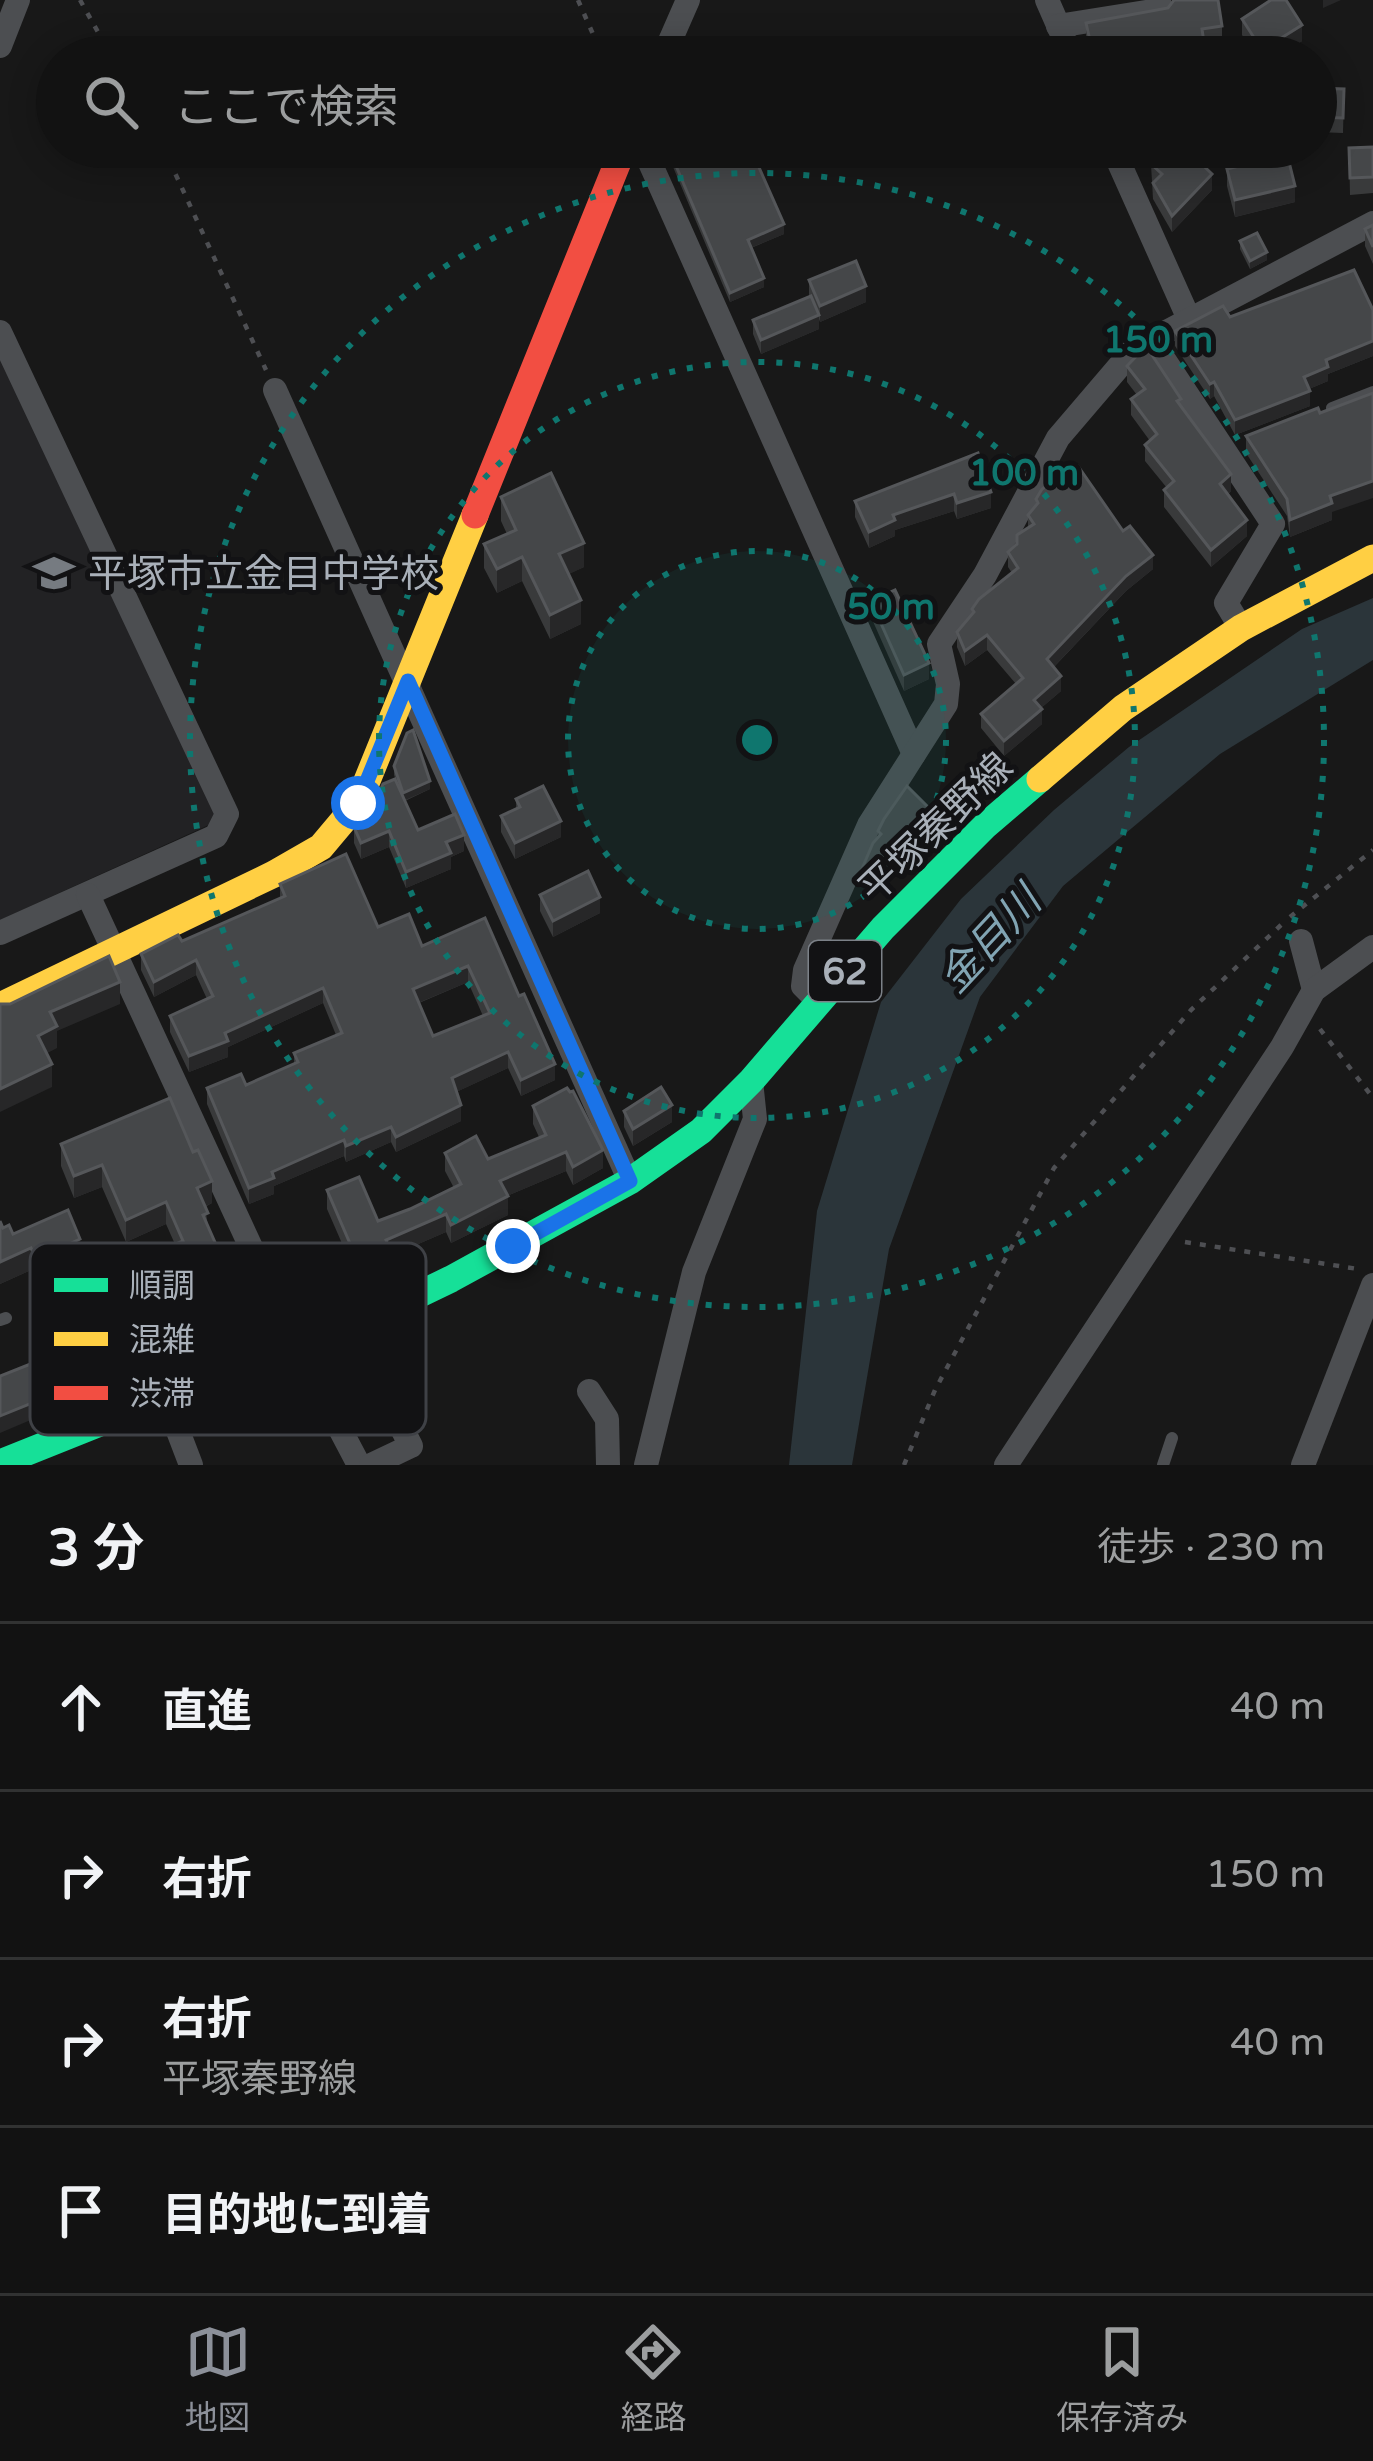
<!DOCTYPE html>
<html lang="ja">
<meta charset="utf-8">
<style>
:root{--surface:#121212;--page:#1f2020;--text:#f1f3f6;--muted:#9c9e9f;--line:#313232;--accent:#8c9099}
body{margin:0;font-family:"Varela Round","Noto Sans JP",sans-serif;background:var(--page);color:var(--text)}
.stop{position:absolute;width:36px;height:36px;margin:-27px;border:9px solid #1a73e8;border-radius:50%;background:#fff}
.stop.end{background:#1a73e8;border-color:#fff;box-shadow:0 3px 12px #0008}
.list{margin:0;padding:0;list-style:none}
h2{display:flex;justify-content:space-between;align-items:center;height:156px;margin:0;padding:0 48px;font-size:51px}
h2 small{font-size:39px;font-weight:400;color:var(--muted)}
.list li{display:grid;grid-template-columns:78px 1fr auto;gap:36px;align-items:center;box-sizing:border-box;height:168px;padding:0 48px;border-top:3px solid var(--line)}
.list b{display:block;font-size:45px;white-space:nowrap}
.list p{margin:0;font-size:39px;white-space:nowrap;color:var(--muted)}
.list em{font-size:39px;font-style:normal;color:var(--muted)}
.icon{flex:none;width:66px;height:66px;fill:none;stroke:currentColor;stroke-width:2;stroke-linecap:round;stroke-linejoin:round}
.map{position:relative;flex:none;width:1373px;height:1465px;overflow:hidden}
.search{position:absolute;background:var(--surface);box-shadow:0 6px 30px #0003;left:36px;right:36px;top:36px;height:132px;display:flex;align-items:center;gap:30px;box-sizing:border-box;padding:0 42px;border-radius:66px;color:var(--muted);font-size:45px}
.sheet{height:828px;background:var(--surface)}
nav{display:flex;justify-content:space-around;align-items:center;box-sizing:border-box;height:168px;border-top:3px solid var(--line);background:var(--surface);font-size:33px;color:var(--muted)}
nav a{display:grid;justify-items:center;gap:6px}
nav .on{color:var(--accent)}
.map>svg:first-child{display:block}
.built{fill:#222224}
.water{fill:#2b353a}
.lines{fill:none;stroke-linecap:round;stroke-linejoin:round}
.path{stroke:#4e4f53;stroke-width:4.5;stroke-dasharray:6 9;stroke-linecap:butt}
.lane{stroke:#4c4e51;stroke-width:12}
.street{stroke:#4c4e51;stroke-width:24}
.fast{stroke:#16e098;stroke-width:27}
.slow{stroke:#ffcf43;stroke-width:27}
.jam{stroke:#f24e42;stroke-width:27}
.wall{fill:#393a3b;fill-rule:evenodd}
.shaded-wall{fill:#272728}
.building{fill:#454749;stroke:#55575a;stroke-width:3;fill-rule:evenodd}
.route{stroke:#1a73e8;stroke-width:15}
.ring{fill:none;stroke:#0f766e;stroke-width:6;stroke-dasharray:6 12}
.labels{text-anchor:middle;stroke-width:10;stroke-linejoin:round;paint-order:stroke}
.shield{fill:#121214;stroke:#7c8188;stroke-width:3}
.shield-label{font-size:36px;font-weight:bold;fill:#a9b0b9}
.poi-label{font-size:39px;fill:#a9b0b9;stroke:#121214;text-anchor:start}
.street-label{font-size:39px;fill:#a9b0b9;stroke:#121214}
.water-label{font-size:42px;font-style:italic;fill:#81a4b3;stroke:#121214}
.key{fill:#121214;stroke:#3f4146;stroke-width:3}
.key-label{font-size:33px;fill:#a9b0b9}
.centre{fill:#0f766e;stroke:#121214;stroke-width:6}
.ring-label{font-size:36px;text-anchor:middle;font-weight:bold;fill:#0f766e;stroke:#121214;stroke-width:10;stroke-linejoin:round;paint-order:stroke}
</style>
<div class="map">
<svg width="1373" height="1465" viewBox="0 0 1373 1465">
<rect width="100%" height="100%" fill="#181818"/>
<polygon class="built" points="0,331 217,814 213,823 0,920"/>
<polygon class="water" points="1373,598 1373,660 1220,754 1063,886 980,997 889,1249 852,1465 789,1465 817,1211 881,1002 961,899 1054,810 1129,747 1302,629"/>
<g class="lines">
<g class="path">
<polyline points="80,0 112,57"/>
<polyline points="578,0 603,57"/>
<polyline points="163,147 266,370"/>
<polyline points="1290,917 1373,850"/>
<polyline points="1320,1029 1373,1098"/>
<polyline points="1185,1242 1358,1269"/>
<polyline points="904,1465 935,1390 1054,1168 1191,1010 1281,925"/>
</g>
<g class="lane">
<polyline points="1332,408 1373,392"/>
<polyline points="0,1320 6,1318"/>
<polyline points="1163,1465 1172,1438"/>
</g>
<g class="street">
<polyline points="1047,0 1072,57"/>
<polyline points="1058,26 1159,10 1159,0"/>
<polyline points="0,46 18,0"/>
<polyline points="663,57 688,0"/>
<polyline points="643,147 914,754"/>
<polyline points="1112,147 1189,319"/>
<polyline points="0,332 227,814 216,836 0,933"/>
<polyline points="1151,340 1273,524 1226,603 1241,628"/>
<polyline points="275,390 630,1181"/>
<polyline points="88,895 299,1351 359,1465"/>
<polyline points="1301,941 1314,990"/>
<polyline points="818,1001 803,986 805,970 869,825 946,704 948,684 939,644 985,575 1058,438 1134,349 1373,223"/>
<polyline points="350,1328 411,1446 371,1465"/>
<polyline points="589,1391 607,1419 608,1465"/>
<polyline points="165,1397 191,1465"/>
<polyline points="646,1465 694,1272 755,1119 751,1081"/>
<polyline points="1006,1465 1282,1047 1314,990 1373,947"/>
<polyline points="1303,1465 1373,1285"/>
</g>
<polyline class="fast" points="0,1463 165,1397 316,1344 451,1279 630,1181 701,1131 751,1081 883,928 985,826 1040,779"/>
<g class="slow">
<polyline points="1040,779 1123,708 1241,628 1373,558"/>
<polyline points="0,1006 274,874 321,847 358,803 475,515"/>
</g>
<polyline class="jam" points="475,515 624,147"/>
</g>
<g class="wall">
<polygon points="1242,19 1302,41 1277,57 1256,57 1242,35"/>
<polygon points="1086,23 1222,26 1222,41 1204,44 1206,57 1090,57 1086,38"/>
<polygon points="1316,88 1344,89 1343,133 1316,132"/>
<polygon points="668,147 784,234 751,248 764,287 730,302 668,155"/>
<polygon points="1373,147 1373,193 1350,195 1349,148"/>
<polygon points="1151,164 1212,190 1172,232 1153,199"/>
<polygon points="1227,169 1295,202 1235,217 1227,186"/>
<polygon points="1373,225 1373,264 1365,246 1365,229"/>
<polygon points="1240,241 1267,260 1250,269 1240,249"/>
<polygon points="809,280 866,302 820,322 819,319 819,329 761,354 753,334 753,320 809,296"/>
<polygon points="1373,310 1373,356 1328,374 1328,381 1309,389 1310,406 1235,435 1214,396 1210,399 1175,346 1175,331"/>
<polygon points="1127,366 1181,407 1231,491 1228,494 1247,536 1211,567 1164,507 1164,490 1167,488 1145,461 1145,445 1150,441 1131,415 1131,399 1137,395 1127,382"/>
<polygon points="1246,436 1332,512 1332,520 1290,537 1287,516 1246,453"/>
<polygon points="978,453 991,508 957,519 954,511 895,530 895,536 869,548 855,517 855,501"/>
<polygon points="501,497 584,567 568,574 581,624 550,639 522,581 497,593 484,568 484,544 507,534 501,521"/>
<polygon points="1036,499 1123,531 1153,569 1126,591 1054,667 1061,691 1041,708 1042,724 1004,756 981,728 981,714 1016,684 987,650 965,666 957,647 957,632 972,615 972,609 1012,573 1008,567 1008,552 1028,528 1028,515 1036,505"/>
<polygon points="871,601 929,679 904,691 871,617"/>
<polygon points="394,766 430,789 405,801 418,830 464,851 451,857 451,869 406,888 389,847 361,859 354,843 354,827 377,806 377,798 398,786 394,775"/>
<polygon points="516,799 561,837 515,859 501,832 501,816 516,809"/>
<polygon points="933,826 869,894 861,885 861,871 878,837 878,831"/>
<path d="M280,884L422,946L485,918L555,1080L521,1096L508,1068L456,1092L461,1121L396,1152L391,1142L346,1162L344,1156L274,1186V1194L249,1204L207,1104V1088L246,1085L294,1063V1053L336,1035L323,1003L228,1047V1057L189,1072L170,1032V1016L207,999L196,975L154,997L141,970V954L182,941L280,898ZM468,982L483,1016L433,1036L419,1003Z"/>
<polygon points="540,895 600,913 553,937 540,911"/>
<polygon points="533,1106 603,1168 573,1185 566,1171 507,1196 508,1215 451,1243 446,1232 393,1255 395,1279 364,1294 327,1209 327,1190 378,1221 410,1209 454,1188 445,1171 445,1153 488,1159 539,1137 533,1124"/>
<polygon points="624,1111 672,1122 633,1146 624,1127"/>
<polygon points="61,1144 212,1203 205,1207 208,1226 225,1287 193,1301 178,1265 178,1251 166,1224 126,1242 102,1187 74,1198 61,1166"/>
<polygon points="0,1221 3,1228 13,1234 80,1261 36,1281 31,1270 0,1284"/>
<polygon points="141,1320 210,1347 152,1367 141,1337"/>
</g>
<g class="shaded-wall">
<polygon points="1323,0 1341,0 1323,8"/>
<polygon points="1302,25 1302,41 1277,57 1262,57 1262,50"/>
<polygon points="1103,42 1103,57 1091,57 1091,45"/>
<polygon points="1212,174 1212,190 1172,232 1172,216"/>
<polygon points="1295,186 1295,202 1235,217 1235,200"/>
<polygon points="784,224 784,234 748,249 748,240"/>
<polygon points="1267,252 1267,260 1250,269 1250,261"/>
<polygon points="764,278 764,287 730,302 730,293"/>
<polygon points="866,286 866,302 820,322 820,306"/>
<polygon points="819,315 819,329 761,354 761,340"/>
<polygon points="1373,341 1373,356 1328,374 1328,381 1304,391 1304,377 1326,360"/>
<polygon points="1214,382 1214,396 1210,399 1210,384"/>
<polygon points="1310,391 1310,406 1235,435 1235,420"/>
<polygon points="1231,474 1231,491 1220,500 1220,484"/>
<polygon points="1373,481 1373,498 1332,512 1332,520 1290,537 1290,520 1330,496"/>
<polygon points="991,492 991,508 957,519 957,503"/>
<polygon points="954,494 954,511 895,530 895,536 869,548 869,532 893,515"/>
<polygon points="1247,520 1247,536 1211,567 1211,550"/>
<polygon points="584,543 584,567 559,579 559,554"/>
<polygon points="1153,555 1153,569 1126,591 1047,674 1047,659 1126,576"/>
<polygon points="522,557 522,581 497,593 497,569"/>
<polygon points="581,600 581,624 550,639 550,615"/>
<polygon points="987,635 987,650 965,666 965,651"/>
<polygon points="929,663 929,679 904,691 904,675"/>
<polygon points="1061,676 1061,691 1034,714 1034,700"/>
<polygon points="1042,709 1042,724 1004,756 1004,741"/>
<polygon points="430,781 430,789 403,801 403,793"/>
<polygon points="933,812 933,826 869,894 869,880"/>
<polygon points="561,821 561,837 515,859 515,843"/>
<polygon points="389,831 389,847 361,859 361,843"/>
<polygon points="464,835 464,851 451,857 451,869 406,888 406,872 446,842"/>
<polygon points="600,897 600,913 553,937 553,921"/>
<polygon points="196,960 196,975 154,997 154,982"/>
<polygon points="468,966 468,982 413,1005 413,989"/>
<polygon points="120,982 120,1004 57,1031 57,1048 38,1058 38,1036 50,1012"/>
<polygon points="323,988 323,1003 228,1047 228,1057 189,1072 189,1056 225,1033"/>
<polygon points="508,1052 508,1068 452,1094 452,1078"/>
<polygon points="52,1064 52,1087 0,1112 0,1089"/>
<polygon points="555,1064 555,1080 521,1096 521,1080"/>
<polygon points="461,1105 461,1121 396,1152 396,1137"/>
<polygon points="672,1105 672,1122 633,1146 633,1129"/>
<polygon points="391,1127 391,1142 346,1162 346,1146"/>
<polygon points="344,1140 344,1156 274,1186 274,1194 249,1204 249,1188 272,1172"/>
<polygon points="603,1150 603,1168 573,1185 573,1167"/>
<polygon points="566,1152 566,1171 500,1199 500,1181"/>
<polygon points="102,1165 102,1187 74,1198 74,1176"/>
<polygon points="212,1181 212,1203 197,1210 197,1188"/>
<polygon points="508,1196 508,1215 451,1243 451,1225"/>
<polygon points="166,1202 166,1224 126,1242 126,1220"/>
<polygon points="446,1214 446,1232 386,1258 386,1240"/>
<polygon points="80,1239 80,1261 36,1281 36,1259"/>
<polygon points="31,1248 31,1270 0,1284 0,1262"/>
<polygon points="395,1261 395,1279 364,1294 364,1276"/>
<polygon points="225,1265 225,1287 193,1301 193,1279"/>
<polygon points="210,1331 210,1347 152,1367 152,1351"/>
<polygon points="47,1397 47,1413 0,1433 0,1416"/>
</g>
<g class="building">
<polygon points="1174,0 1218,0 1222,26 1202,29 1206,57 1105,57 1103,42 1091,45 1086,23 1168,8"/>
<polygon points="1271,0 1286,0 1302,25 1262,50 1242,19"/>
<polygon points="1316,88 1344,89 1343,118 1316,117"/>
<polygon points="668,147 750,147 784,224 748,240 764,278 730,293"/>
<polygon points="1167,147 1184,147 1212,174 1172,216 1153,183 1162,174 1151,164"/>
<polygon points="1373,147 1373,177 1350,178 1349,148"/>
<polygon points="1287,154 1295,186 1235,200 1227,169"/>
<polygon points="1373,225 1373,247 1365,229"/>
<polygon points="1257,233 1267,252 1250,261 1240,241"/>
<polygon points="856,261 866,286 820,306 809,280"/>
<polygon points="1354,270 1373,310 1373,341 1326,360 1328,367 1304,377 1310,391 1235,420 1214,382 1210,384 1175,331 1223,306 1230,317"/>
<polygon points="811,296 819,315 761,340 753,320"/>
<polygon points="1146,346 1181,399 1177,401 1231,474 1220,484 1247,520 1211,550 1164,490 1174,481 1145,445 1157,434 1131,399 1145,389 1127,366"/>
<polygon points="1373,393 1373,481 1330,496 1332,503 1290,520 1287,499 1246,436 1318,408 1320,413"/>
<polygon points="978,453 991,492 957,503 954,494 893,515 895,520 869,532 855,501"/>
<polygon points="1078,466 1123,531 1130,526 1153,555 1126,576 1047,659 1061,676 1034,700 1042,709 1004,741 981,714 1023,678 987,635 965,651 957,632 974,612 972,609 979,599 1018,568 1008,552 1017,544 1017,535 1034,524 1028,515 1038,503 1036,499 1042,489"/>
<polygon points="551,473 584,543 559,554 581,600 550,615 522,557 497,569 484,544 516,530 501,497"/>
<polygon points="895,590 929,663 904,675 871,601"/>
<polygon points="413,730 430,781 403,793 394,766 407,733"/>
<polygon points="395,779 418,830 455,814 464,835 446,842 451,853 406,872 389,831 361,843 354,827 368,810 381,804 377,798 383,784"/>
<polygon points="543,786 561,821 515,843 501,816 520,807 516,799"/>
<polygon points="907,786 933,812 869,880 861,871 873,843 881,834 878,831 884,819"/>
<path d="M346,854L378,927L409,914L422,946L485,918L519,996L524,994L555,1064L521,1080L508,1052L452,1078L461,1105L396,1137L391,1127L346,1146L344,1140L272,1172L274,1178L249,1188L207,1088L241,1074L246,1085L298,1062L294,1053L342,1033L323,988L225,1033L228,1041L189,1056L170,1016L213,996L196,960L154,982L141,954L178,935L182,941L285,896L280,884ZM468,966L490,1013L433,1036L413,989Z"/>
<polygon points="588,871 600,897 553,921 540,895"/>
<polygon points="109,956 120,982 50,1012 57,1026 38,1036 52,1064 0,1089 0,1004 10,1004"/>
<polygon points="661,1087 672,1105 633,1129 624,1111"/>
<polygon points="567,1088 570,1092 573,1091 603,1150 573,1167 566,1152 500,1181 508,1196 451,1225 446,1214 386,1240 395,1261 364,1276 327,1190 359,1177 378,1221 410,1209 461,1184 445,1153 476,1136 488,1159 546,1135 533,1106"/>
<polygon points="170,1098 193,1152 198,1150 212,1181 197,1188 208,1213 203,1215 225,1265 193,1279 178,1243 183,1241 166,1202 126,1220 102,1165 74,1176 61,1144"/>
<polygon points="68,1210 80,1239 36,1259 31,1248 0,1262 0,1221 3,1228 9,1225 13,1234"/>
<polygon points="33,1363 47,1397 0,1416 0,1376"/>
</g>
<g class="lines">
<polyline class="route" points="358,803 408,681 630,1181 513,1246"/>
</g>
<circle cx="757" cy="740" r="189" fill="#0f766e" fill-opacity=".12"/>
<g class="ring">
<circle cx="757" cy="740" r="189"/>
<circle cx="757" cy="740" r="378"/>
<circle cx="757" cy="740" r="567"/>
</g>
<defs>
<g id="school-bare" transform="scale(3.24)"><path d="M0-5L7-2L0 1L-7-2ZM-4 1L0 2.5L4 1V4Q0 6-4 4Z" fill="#767b81" stroke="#121214" stroke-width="2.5" paint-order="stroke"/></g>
</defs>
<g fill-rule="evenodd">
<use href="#school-bare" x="54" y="573"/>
</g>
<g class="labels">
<rect class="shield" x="809" y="941" width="72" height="60" rx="9"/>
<g class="shield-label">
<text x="845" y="984">62</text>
</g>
<g class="poi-label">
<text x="88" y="587">平塚市立金目中学校</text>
</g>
<g class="street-label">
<text transform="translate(935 827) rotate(-44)" y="14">平塚秦野線</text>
</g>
<g class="water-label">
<text transform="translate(989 939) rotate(-47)" y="15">金目川</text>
</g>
</g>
<rect x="30" y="1243" width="396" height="192" rx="18" class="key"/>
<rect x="54" y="1278" width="54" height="14" fill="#16e098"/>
<rect x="54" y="1332" width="54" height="14" fill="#ffcf43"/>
<rect x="54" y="1386" width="54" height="14" fill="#f24e42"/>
<g class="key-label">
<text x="129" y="1297">順調</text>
<text x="129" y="1351">混雑</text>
<text x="129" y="1405">渋滞</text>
</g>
<circle cx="757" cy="740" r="18" class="centre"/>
<g class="ring-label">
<text x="1158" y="352">150 m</text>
<text x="1024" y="485">100 m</text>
<text x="891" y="619">50 m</text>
</g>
</svg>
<div class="stop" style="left:358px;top:803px"></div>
<div class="stop end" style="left:513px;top:1246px"></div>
<div class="search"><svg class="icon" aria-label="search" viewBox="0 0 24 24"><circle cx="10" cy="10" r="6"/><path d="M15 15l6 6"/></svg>ここで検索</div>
</div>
<section class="sheet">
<h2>3 分<small>徒歩 · 230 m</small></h2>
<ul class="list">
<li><svg class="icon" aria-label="ahead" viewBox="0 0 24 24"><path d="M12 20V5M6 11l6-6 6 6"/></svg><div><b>直進</b></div><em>40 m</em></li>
<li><svg class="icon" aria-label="right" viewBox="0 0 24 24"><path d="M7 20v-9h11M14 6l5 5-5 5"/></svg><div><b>右折</b></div><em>150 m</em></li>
<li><svg class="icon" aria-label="right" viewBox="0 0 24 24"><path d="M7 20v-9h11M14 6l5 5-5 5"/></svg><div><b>右折</b><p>平塚秦野線</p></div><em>40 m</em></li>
<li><svg class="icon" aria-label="arrive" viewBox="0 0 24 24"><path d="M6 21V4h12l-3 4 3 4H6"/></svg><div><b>目的地に到着</b></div></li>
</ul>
</section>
<nav>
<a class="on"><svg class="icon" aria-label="map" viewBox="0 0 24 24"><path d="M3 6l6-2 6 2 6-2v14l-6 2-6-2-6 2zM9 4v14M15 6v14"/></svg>地図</a>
<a><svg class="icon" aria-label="directions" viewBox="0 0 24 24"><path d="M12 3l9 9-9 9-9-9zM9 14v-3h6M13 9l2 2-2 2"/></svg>経路</a>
<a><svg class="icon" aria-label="saved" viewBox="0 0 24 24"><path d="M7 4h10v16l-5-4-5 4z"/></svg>保存済み</a>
</nav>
